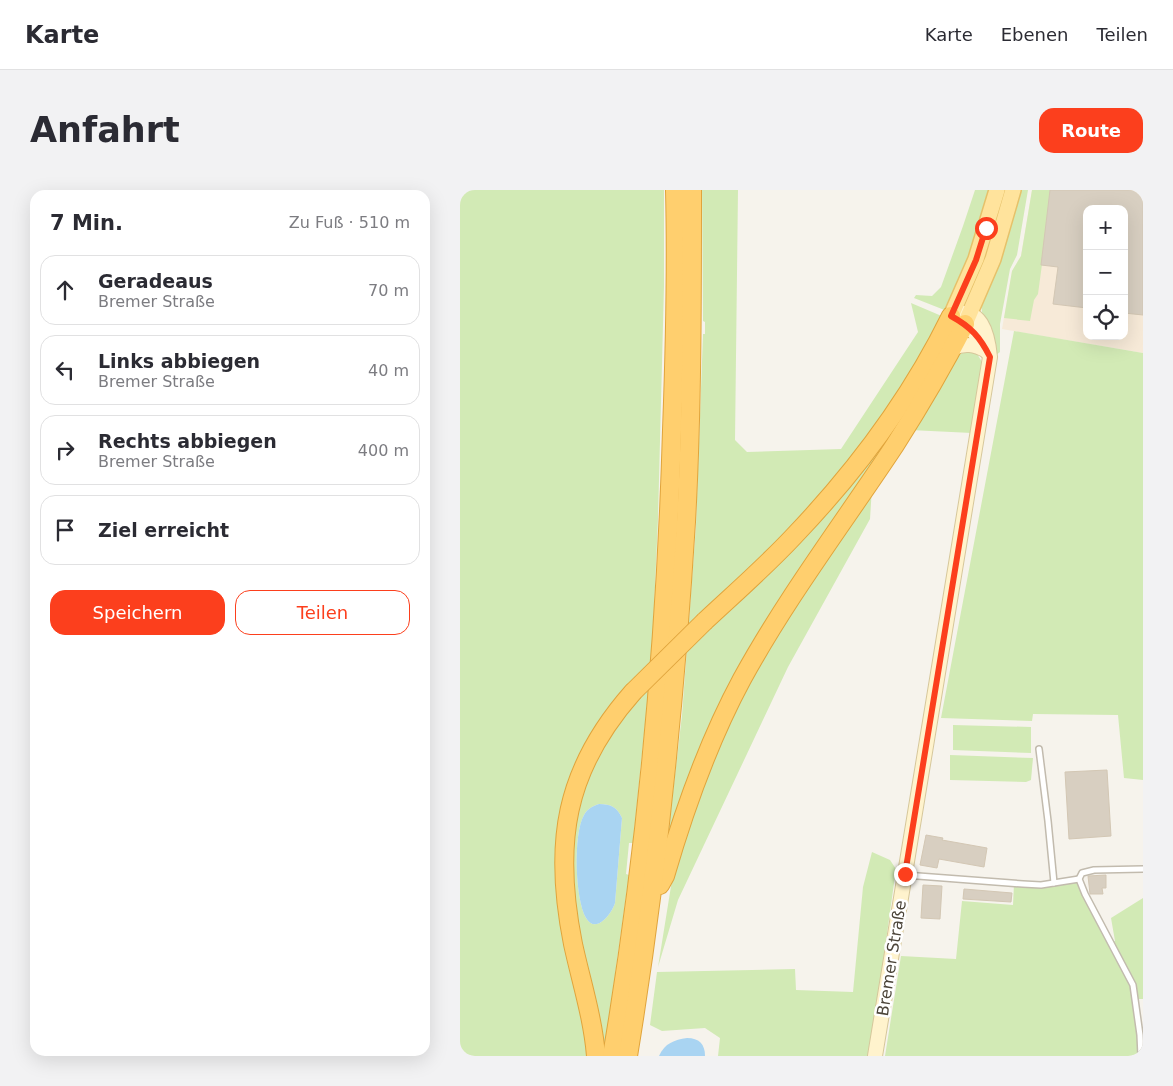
<!DOCTYPE html>
<html lang="de">
<meta charset="utf-8">
<style>
:root{--surface:#fff;--page:#f2f2f3;--text:#2b2b33;--muted:#7c7c81;--line:#e1e1e2;--accent:#fc3f1d}
body{margin:0;font-family:"DejaVu Sans",sans-serif;background:var(--page);color:var(--text)}
.controls{position:absolute;right:15px;top:15px;display:grid;overflow:hidden;border-radius:10px;box-shadow:0 5px 20px #0002}
.controls button{width:45px;height:45px;display:grid;place-items:center;padding:0;border:0;border-bottom:1px solid var(--line);background:var(--surface);color:var(--text);font:25px sans-serif}
.stop{position:absolute;width:15px;height:15px;margin:-11px;border:4px solid #fc3f1d;border-radius:50%;background:#fff}
.stop.end{background:#fc3f1d;border-color:#fff;box-shadow:0 1px 5px #0008}
.list{margin:0;padding:0;list-style:none}
h2{display:flex;justify-content:space-between;align-items:center;height:65px;margin:0;padding:0 20px;font-size:21px}
h2 small{font-size:16px;font-weight:400;color:var(--muted)}
.list li{display:grid;grid-template-columns:32px 1fr auto;gap:15px;align-items:center;box-sizing:border-box;height:70px;margin:0 10px 10px;padding:0 10px;border:1px solid var(--line);border-radius:15px}
.list b{display:block;font-size:19px;white-space:nowrap}
.list p{margin:0;font-size:16px;white-space:nowrap;color:var(--muted)}
.list em{font-size:16px;font-style:normal;color:var(--muted)}
.actions{display:flex;gap:10px;padding:15px 20px}
.actions a{flex:1;padding:11px 0;border:1px solid var(--accent);border-radius:15px;text-align:center;font-size:18px;color:var(--accent)}
.actions .main{background:var(--accent);color:#fff}
.icon{flex:none;width:28px;height:28px;fill:none;stroke:currentColor;stroke-width:2;stroke-linecap:round;stroke-linejoin:round}
.map{position:relative;flex:none;width:683px;height:866px;overflow:hidden;border-radius:15px}
header{display:flex;align-items:center;gap:30px;box-sizing:border-box;height:70px;padding:0 25px;background:var(--surface);border-bottom:1px solid var(--line)}
header strong{font-size:24px}
nav{display:flex;gap:28px;margin-inline-start:auto;font-size:18px}
.intro{display:flex;align-items:center;justify-content:space-between;box-sizing:border-box;height:120px;padding:0 30px}
h1{margin:0;font-size:35px}
.button{padding:12px 22px;border-radius:15px;background:var(--accent);color:#fff;font-size:18px;font-weight:700}
main{display:flex;gap:30px;padding:0 30px}
aside{flex:1;background:var(--surface);border-radius:15px;box-shadow:0 5px 20px #0002}
.map>svg:first-child{display:block}
.commercial{fill:#f7ead8;fill-rule:evenodd}
.green{fill:#d2eab5;fill-rule:evenodd}
.water{fill:#a9d4f2}
.building{fill:#d8cfc1;stroke:#d3c7b4}
.lines{fill:none;stroke-linecap:round;stroke-linejoin:round}
.lane-casing{stroke:#c2bbae;stroke-width:8}
.secondary-casing{stroke:#d6c79b;stroke-width:16}
.primary-casing{stroke:#e6c16a;stroke-width:18}
.highway-casing{stroke:#e0a43c;stroke-width:20}
.lane{stroke:#fff;stroke-width:5}
.secondary{stroke:#fff3cd;stroke-width:14}
.primary{stroke:#ffe39c;stroke-width:15}
.highway{stroke:#ffcf6e;stroke-width:18}
.highway-bridge-casing{stroke:#e0a43c;stroke-width:20;stroke-linecap:butt}
.highway-bridge{stroke:#ffcf6e;stroke-width:18}
.route{stroke:#fc3f1d;stroke-width:6}
.labels{text-anchor:middle;stroke-width:5;stroke-linejoin:round;paint-order:stroke}
.street-label{font-size:16px;fill:#4b4439;stroke:#fff}
</style>
<header>
<strong>Karte</strong>
<nav><a>Karte</a><a>Ebenen</a><a>Teilen</a></nav>
</header>
<div class="intro"><h1>Anfahrt</h1><a class="button">Route</a></div>
<main>
<aside>
<h2>7 Min.<small>Zu Fuß · 510 m</small></h2>
<ul class="list">
<li><svg class="icon" aria-label="ahead" viewBox="0 0 24 24"><path d="M12 20V5M6 11l6-6 6 6"/></svg><div><b>Geradeaus</b><p>Bremer Straße</p></div><em>70 m</em></li>
<li><svg class="icon" aria-label="left" viewBox="0 0 24 24"><path d="M17 20v-9H6M10 6l-5 5 5 5"/></svg><div><b>Links abbiegen</b><p>Bremer Straße</p></div><em>40 m</em></li>
<li><svg class="icon" aria-label="right" viewBox="0 0 24 24"><path d="M7 20v-9h11M14 6l5 5-5 5"/></svg><div><b>Rechts abbiegen</b><p>Bremer Straße</p></div><em>400 m</em></li>
<li><svg class="icon" aria-label="arrive" viewBox="0 0 24 24"><path d="M6 21V4h12l-3 4 3 4H6"/></svg><div><b>Ziel erreicht</b></div></li>
</ul>
<div class="actions"><a class="main">Speichern</a><a>Teilen</a></div>
</aside>
<div class="map">
<svg width="683" height="866" viewBox="0 0 683 866">
<rect width="100%" height="100%" fill="#f6f3ec"/>
<path class="commercial" d="M572,0H683V163L542,139L552,81L561,66ZM627,19H664V146H627Z"/>
<g class="green">
<path d="M0,0H204V96L198,329L192,465L173,653H169L166,684L169,685L145,857C140,847 141,835 139,824C137,815 134,807 132,798C125,769 115,740 111,710C103,641 123,554 177,508L171,492C161,505 149,518 140,531C101,594 87,672 105,744C109,761 116,778 120,795C127,818 131,842 133,866H0ZM139,614C151,614 157,617 162,628L155,713C152,723 136,745 126,728C115,709 113,644 124,625C127,619 133,616 139,614Z"/>
<polygon points="242,0 278,0 275,250 287,262 381,259 458,142 451,113 484,127 456,177 402,257 239,449 463,201 343,381 211,647 208,645 222,525 236,335 243,144 245,144 245,132 243,131"/>
<polygon points="515,0 530,0 518,48 487,121 454,108 456,105 472,106 481,97 503,36"/>
<polygon points="559,0 568,0 557,65 550,79 540,134 540,162 536,165 523,128 521,115"/>
<polygon points="572,0 592,0 578,104 574,110 570,131 544,128 552,81 561,66"/>
<polygon points="554,141 683,163 683,590 664,588 658,525 573,524 572,531 481,528"/>
<polygon points="499,161 516,162 522,172 512,243 450,240"/>
<polygon points="412,297 410,329 328,477 218,710 198,777 212,690 250,572 300,468"/>
<polygon points="493,535 571,537 571,563 493,560"/>
<polygon points="490,565 573,568 571,590 566,592 490,590"/>
<polygon points="412,662 430,670 436,679 418,808 409,866 258,866 260,848 245,838 202,841 190,835 197,782 335,779 336,800 393,802 403,697"/>
<polygon points="619,689 650,753 655,751 651,728 683,708 683,809 676,809 681,866 425,866 441,766 496,769 502,711 553,715 554,694"/>
</g>
<g class="water">
<path d="M139,614C151,614 157,617 162,628L155,713C152,723 136,745 126,728C115,709 113,644 124,625C127,619 133,616 139,614Z"/>
<path d="M227,848C239,848 245,854 245,866H199C205,853 214,850 227,848Z"/>
</g>
<g class="building">
<polygon points="590,0 683,0 683,125 664,123 664,19 627,19 627,118 593,114 598,77 581,75"/>
<polygon points="647,580 651,646 609,649 605,582"/>
<polygon points="466,645 483,648 482,650 527,658 524,677 479,669 477,678 460,675"/>
<polygon points="646,685 646,698 642,698 643,704 630,704 628,686"/>
<polygon points="463,695 482,696 480,729 461,728"/>
<polygon points="504,699 552,703 551,712 503,709"/>
</g>
<g class="lines">
<g class="lane-casing">
<g id="lane">
<polyline points="579,559 588,631 594,693"/>
<polyline points="445,685 563,694 581,695 619,689"/>
<polyline points="681,866 680,845 673,795 625,704 619,689 622,683 634,680 683,679"/>
</g>
</g>
<g class="secondary-casing">
<g id="secondary">
<path d="M496,129C510,136 520,148 527,162"/>
<path d="M492,159C505,152 515,155 527,161"/>
<path d="M415,866L530,167C528,145 521,113 491,126"/>
</g>
</g>
<g class="primary-casing">
<g id="primary">
<polyline points="491,126 516,69 537,0"/>
<polyline points="505,134 533,69 553,0"/>
</g>
</g>
<g class="highway-casing">
<g id="highway">
<path d="M245,431C275,403 306,376 334,346C396,281 451,208 491,126"/>
<path d="M200,695L205,686C225,617 248,552 282,489C327,407 384,332 435,255C460,216 484,175 505,134"/>
<path d="M136,866C133,828 121,791 113,754C93,654 104,580 173,502"/>
<path d="M152,866C187,659 206,450 212,240C215,160 217,80 215,0"/>
<path d="M168,866C197,689 215,511 226,332C232,222 232,111 232,0"/>
</g>
</g>
<use href="#lane" class="lane"/>
<use href="#secondary" class="secondary"/>
<use href="#primary" class="primary"/>
<use href="#highway" class="highway"/>
<g class="highway-bridge-casing">
<polyline id="highway-bridge" points="173,502 245,431"/>
</g>
<use href="#highway-bridge" class="highway-bridge"/>
</g>
<g class="lines">
<path class="route" d="M445,684L530,167C520,147 511,137 491,126L516,70L526,38"/>
</g>
<g class="labels">
<g class="street-label">
<text transform="translate(431 768) rotate(-81)" y="6">Bremer Straße</text>
</g>
</g>
</svg>
<div class="controls">
<button>+</button>
<button>−</button>
<button><svg class="icon" aria-label="locate" viewBox="0 0 24 24"><circle cx="12" cy="12" r="6"/><path d="M12 2v4M12 18v4M2 12h4M18 12h4"/></svg></button>
</div>
<div class="stop" style="left:526px;top:38px"></div>
<div class="stop end" style="left:445px;top:684px"></div>
</div>
</main>
